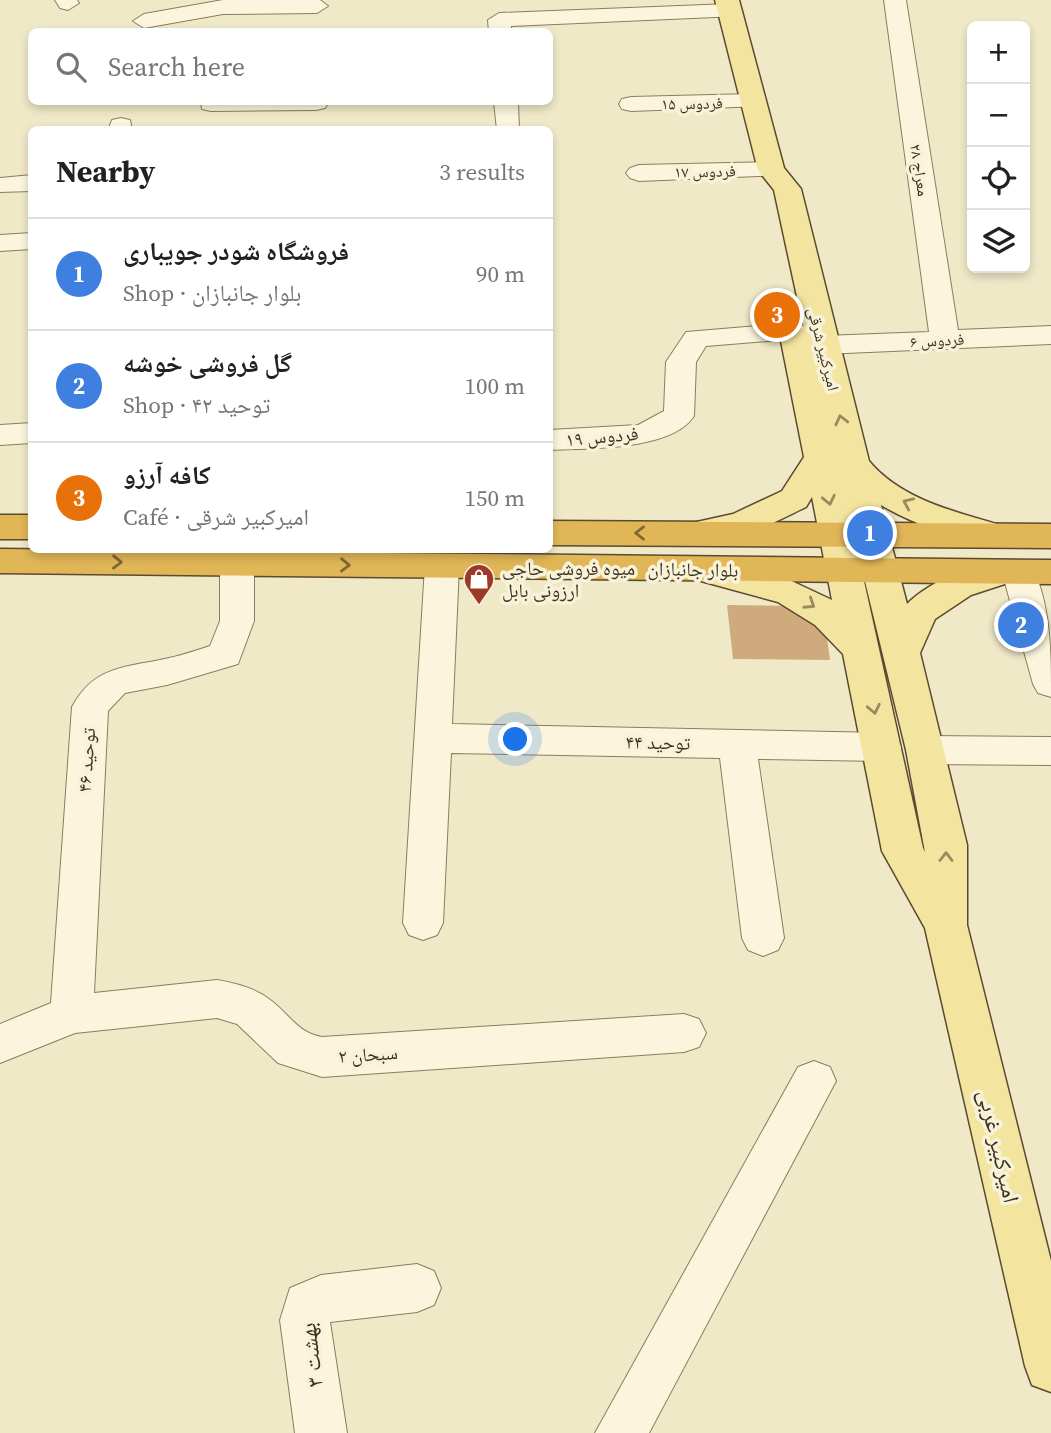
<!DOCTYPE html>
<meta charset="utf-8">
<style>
:root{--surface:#fff;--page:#f2f2f2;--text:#202124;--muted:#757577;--line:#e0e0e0;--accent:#2563eb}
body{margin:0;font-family:"Source Serif 4","Noto Naskh Arabic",serif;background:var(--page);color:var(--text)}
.controls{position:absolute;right:21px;top:21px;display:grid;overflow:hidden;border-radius:10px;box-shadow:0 4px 10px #0003}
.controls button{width:63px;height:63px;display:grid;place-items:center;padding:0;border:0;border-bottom:2px solid var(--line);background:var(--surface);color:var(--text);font:35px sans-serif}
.you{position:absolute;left:516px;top:740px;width:24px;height:24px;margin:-18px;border:5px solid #fff;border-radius:50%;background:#1a73e8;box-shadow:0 0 0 10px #1a73e833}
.badge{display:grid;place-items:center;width:46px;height:46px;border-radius:50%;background:var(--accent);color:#fff;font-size:23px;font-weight:700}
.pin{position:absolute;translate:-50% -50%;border:4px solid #fff;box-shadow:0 2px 7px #0006}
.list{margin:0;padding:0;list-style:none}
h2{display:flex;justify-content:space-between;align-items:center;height:91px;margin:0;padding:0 28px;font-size:30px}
h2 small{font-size:23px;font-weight:400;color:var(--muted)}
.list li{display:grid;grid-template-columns:46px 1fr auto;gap:21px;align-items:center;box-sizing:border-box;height:112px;padding:0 28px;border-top:2px solid var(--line)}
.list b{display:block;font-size:26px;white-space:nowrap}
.list p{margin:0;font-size:23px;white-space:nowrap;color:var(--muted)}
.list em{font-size:23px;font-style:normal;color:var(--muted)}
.icon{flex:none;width:38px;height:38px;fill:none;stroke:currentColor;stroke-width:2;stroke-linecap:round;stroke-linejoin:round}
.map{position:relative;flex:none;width:1051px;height:1433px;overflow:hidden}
.search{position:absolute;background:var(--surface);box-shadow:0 4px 10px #0003;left:28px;top:28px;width:525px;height:77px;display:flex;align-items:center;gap:18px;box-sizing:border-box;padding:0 24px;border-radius:10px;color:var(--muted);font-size:26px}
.panel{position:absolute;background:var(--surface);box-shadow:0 4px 10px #0003;left:28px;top:126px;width:525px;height:427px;border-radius:10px}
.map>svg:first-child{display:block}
.building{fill:#cfaa7c}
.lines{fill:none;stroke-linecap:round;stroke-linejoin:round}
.minor-casing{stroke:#8d7c5c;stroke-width:2}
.major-casing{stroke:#5b4a30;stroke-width:3}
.highway-casing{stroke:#5b4a30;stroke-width:3}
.minor{fill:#faf5dc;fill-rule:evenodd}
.major{fill:#f3e49f;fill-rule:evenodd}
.highway{fill:#e1b657;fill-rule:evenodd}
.oneway{stroke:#988b60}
.oneway2{stroke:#7f6736}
.labels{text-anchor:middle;stroke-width:7;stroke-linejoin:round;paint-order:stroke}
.far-street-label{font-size:16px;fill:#3d3220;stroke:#f7f2d8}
.street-label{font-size:19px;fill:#3d3220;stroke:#f7f2d8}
.poi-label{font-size:19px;fill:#3d3220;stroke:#f7f2d8;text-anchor:start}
.near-street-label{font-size:23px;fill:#3d3220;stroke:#f7f2d8}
</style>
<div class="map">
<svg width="1051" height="1433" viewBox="0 0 1051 1433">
<rect width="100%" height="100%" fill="#f0e9c8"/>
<polygon class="building" points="727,605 794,606 825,624 830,660 733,659"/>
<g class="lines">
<g class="minor-casing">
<g id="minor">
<polygon points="55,0 77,0 79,3 68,10 60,8"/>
<polygon points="223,0 320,0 328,6 317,13 223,14 144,28 133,21 144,14"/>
<polygon points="884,0 906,0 958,330 1051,326 1051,344 823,354 813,351 808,345 813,339 823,336 929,332"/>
<polygon points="730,4 741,11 738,16 511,26 511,32 489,32 488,20 499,13"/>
<polygon points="753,94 762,96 765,101 762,106 631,111 622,109 619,104 622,99 631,97"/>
<polygon points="201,102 327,102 328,103 325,108 316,110 211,111 202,109"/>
<polygon points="494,102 518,102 519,130 497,130"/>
<polygon points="121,118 130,120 132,130 108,130 112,120"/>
<polygon points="771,162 780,165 784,170 780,175 639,181 630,178 626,173 630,168 639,165"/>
<polygon points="32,175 32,191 0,192 0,178"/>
<polygon points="32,233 32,249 0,251 0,235"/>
<path d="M794,323L804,326L808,332L804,338L706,346L696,362L694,416C671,451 588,448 550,450V430L638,425L664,411L666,362L686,332Z"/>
<polygon points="32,423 32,443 0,445 0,425"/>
<path d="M237,551L249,555L254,563V621L238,664L167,685L125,693L108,711L94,993L217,980C235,983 255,988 269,999C289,1013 297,1033 322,1037L684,1014L699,1019L706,1033L699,1047L684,1052L322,1077L278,1063L237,1024L217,1018L75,1033L0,1063V1024L51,1003L72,707C95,664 127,668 169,658C183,655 197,650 210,646L220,621V563L225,555Z"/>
<polygon points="442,554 454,558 459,566 452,724 882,733 895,737 901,747 895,757 882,761 758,759 784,938 778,950 763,956 748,950 742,938 720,758 451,753 443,923 437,935 423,940 409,935 403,923 425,566 430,558"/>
<path d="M1019,560L1031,564C1051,604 1051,652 1051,697L1038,693L1033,684L1002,572L1007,564Z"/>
<polygon points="926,736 1051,737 1051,765 926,764 913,760 907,750 913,740"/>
<polygon points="814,1061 830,1067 836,1081 649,1433 595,1433 798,1067"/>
<polygon points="417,1264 434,1271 441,1288 434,1305 417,1312 330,1322 347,1433 295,1433 280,1320 290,1288 321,1275"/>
</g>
</g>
<g class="major-casing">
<path id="major" d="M715,0H739L784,168L801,189L869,461C902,501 960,513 1007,527L1012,535L1007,543C979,551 907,521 881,505L907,604C928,583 984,555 1014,563L1019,572L1014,581L971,595L935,619L920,653L967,845V925L1051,1261V1392L1032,1385L1025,1366L925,928L882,851L843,654L815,625L778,602L690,578L684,569L690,560L702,557L783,577L832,600L812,497L806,507C772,523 721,552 683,541L678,533L683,525L733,514L782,491L804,457L780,336L784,330L795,327L804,329L774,190L758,170ZM854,536L906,750L925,852L923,848Z"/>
</g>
<g class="highway-casing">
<g id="highway">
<rect x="0" y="515" width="32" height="24"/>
<polygon points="550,521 1051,524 1051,548 550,545"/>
<polygon points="0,549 1051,560 1051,584 0,573"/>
</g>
</g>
<use href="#minor" class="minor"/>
<use href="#major" class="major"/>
<use href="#highway" class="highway"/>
</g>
<defs><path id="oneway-chevron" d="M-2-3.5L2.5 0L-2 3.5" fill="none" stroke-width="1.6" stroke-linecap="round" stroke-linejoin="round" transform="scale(1.75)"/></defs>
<g class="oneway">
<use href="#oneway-chevron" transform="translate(841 420) rotate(-104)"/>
<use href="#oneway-chevron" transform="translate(829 500) rotate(78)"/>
<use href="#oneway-chevron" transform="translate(908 503) rotate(-156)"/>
<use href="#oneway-chevron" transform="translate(810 604) rotate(33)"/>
<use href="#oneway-chevron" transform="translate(874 709) rotate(78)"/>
<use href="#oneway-chevron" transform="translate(946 857) rotate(-90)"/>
</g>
<g class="oneway2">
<use href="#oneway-chevron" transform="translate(640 533) rotate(-180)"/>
<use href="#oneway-chevron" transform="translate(117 562) rotate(1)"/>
<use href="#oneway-chevron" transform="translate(345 565) rotate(1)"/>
</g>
<defs>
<g id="shop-pin" transform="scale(1.575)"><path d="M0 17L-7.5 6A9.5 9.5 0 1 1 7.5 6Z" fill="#9e3829" stroke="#f7f2d8"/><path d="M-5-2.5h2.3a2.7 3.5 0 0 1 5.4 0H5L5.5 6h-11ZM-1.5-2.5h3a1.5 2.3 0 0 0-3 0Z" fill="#fff"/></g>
</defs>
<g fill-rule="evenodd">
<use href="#shop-pin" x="479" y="579"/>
</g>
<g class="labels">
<g class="far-street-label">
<text transform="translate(692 103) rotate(-1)" y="6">فردوس ۱۵</text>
<text transform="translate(920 170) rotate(81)" y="6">معراج ۲۸</text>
<text transform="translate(705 171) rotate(-1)" y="6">فردوس ۱۷</text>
<text transform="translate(937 340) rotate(-3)" y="6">فردوس ۶</text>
<text transform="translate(824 349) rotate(76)" y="6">امیرکبیر شرقی</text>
</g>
<g class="street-label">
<text transform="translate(602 436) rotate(-5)" y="7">فردوس ۱۹</text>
<text transform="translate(693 569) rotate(1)" y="7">بلوار جانبازان</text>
<text transform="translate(658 742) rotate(1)" y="7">توحید ۴۴</text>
<text transform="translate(86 760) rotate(-86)" y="7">توحید ۴۶</text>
<text transform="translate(368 1054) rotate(-4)" y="7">سبحان ۲</text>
</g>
<g class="poi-label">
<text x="502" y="575">میوه فروشی حاجی<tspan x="502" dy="22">ارزونی بابل</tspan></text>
</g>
<g class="near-street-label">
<text transform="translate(999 1146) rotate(77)" y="8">امیرکبیر غربی</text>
<text transform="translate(311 1355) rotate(-97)" y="8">بهشت ۳</text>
</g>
</g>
</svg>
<div class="controls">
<button>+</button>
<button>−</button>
<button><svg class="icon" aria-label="locate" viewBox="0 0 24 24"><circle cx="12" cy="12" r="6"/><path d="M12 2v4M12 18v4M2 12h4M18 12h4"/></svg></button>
<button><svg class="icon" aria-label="layers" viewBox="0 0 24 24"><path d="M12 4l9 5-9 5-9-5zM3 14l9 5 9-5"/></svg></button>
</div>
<div class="you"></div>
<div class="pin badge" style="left:870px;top:533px;background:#3f7fe0">1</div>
<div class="pin badge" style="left:1021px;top:625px;background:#3f7fe0">2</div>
<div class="pin badge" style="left:777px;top:315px;background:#e8710a">3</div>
<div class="search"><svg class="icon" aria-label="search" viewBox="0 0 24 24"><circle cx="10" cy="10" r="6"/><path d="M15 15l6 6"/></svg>Search here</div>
<section class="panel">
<h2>Nearby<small>3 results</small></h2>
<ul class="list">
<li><span class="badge" style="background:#3f7fe0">1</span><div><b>فروشگاه شودر جویباری</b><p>Shop · بلوار جانبازان</p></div><em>90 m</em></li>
<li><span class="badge" style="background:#3f7fe0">2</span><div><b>گل فروشی خوشه</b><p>Shop · توحید ۴۲</p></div><em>100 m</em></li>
<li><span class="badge" style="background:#e8710a">3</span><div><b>کافه آرزو</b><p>Café · امیرکبیر شرقی</p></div><em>150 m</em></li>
</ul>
</section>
</div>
